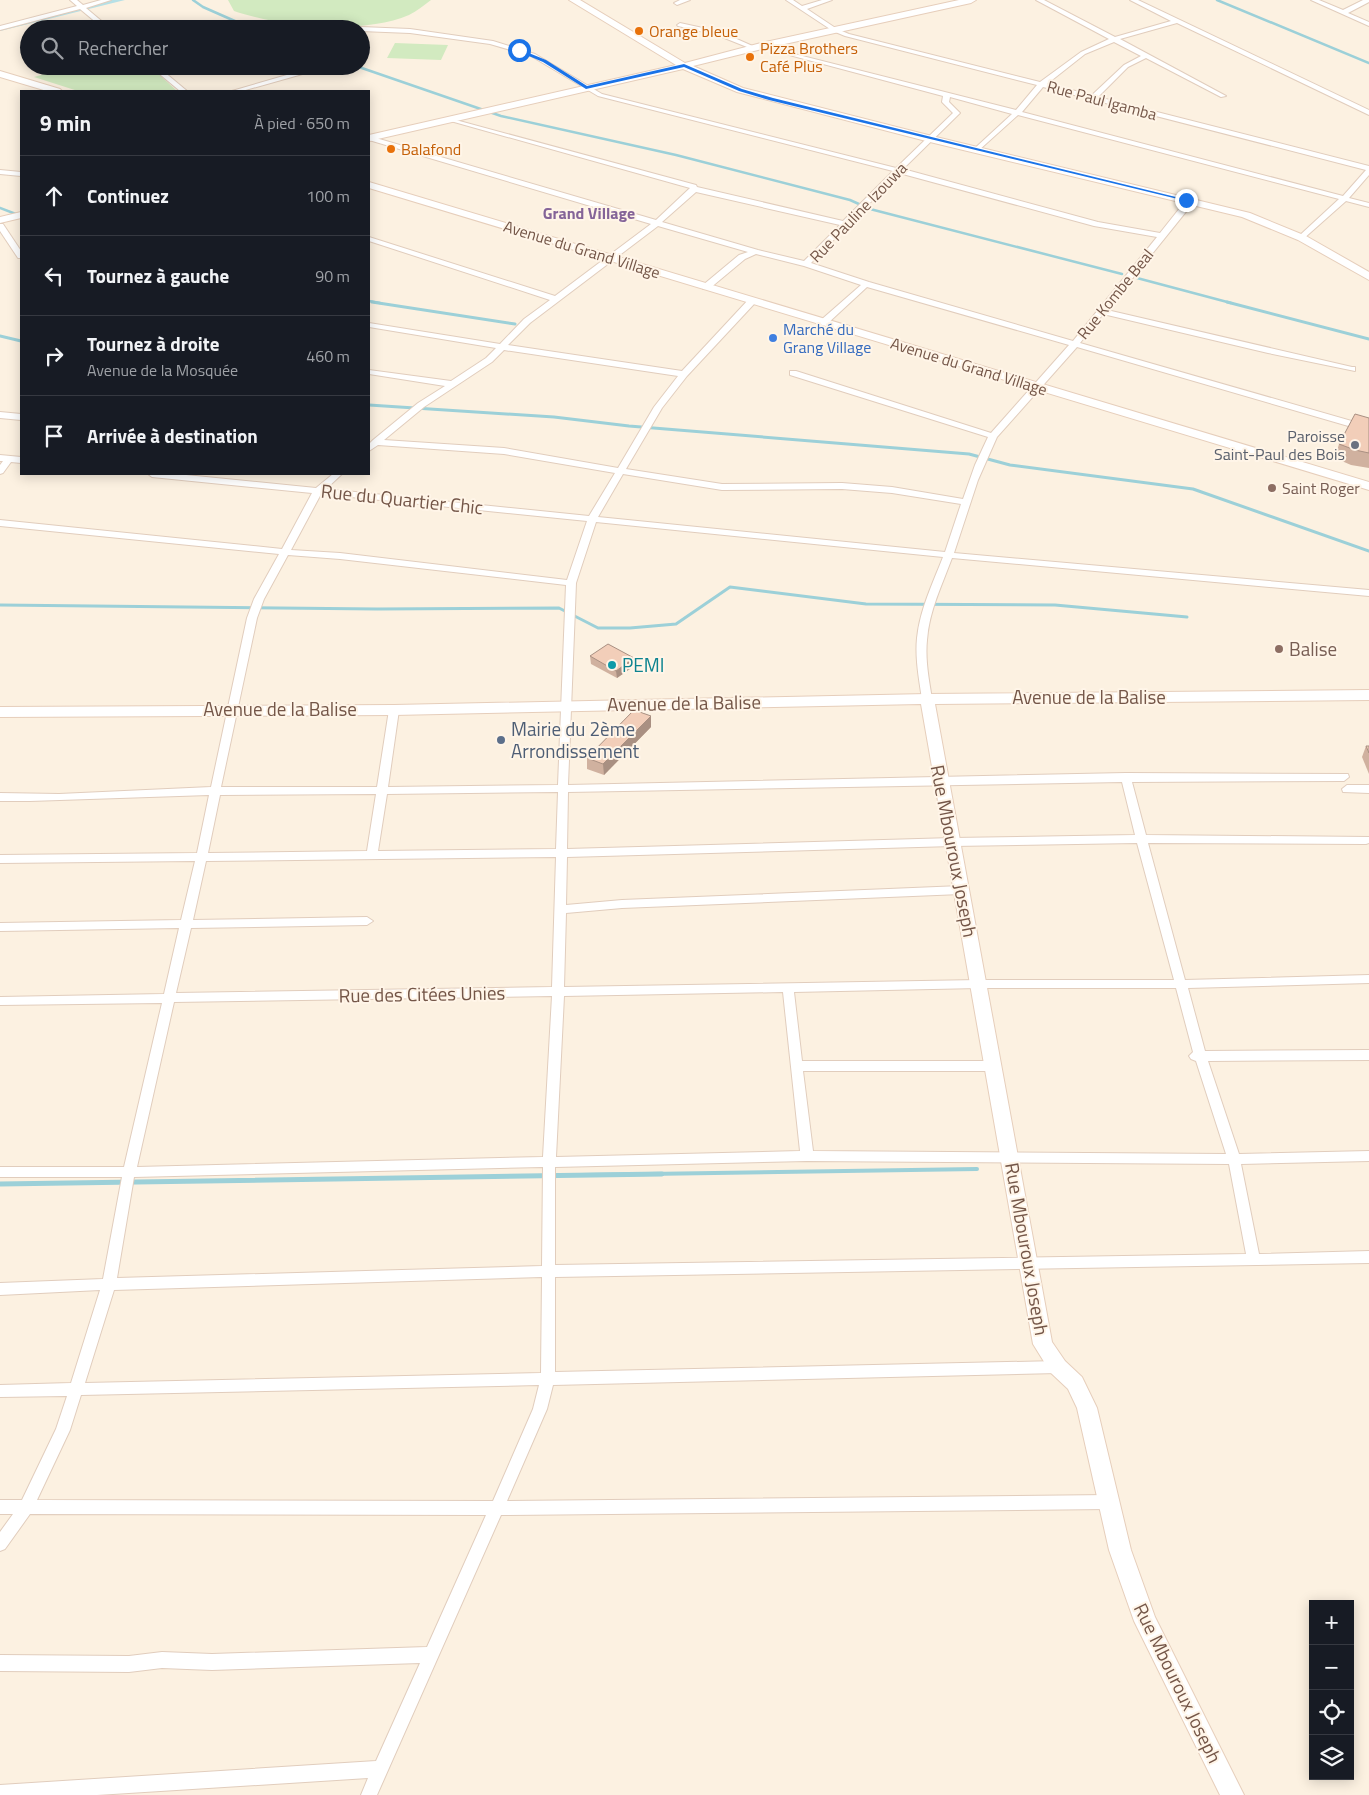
<!DOCTYPE html>
<html lang="fr">
<meta charset="utf-8">
<style>
:root{--surface:#171b24;--page:#242831;--text:#f1f3f6;--muted:#9ea1a6;--line:#363941}
body{margin:0;font-family:"Titillium Web",sans-serif;background:var(--page);color:var(--text)}
.controls{position:absolute;right:15px;bottom:15px;display:grid;overflow:hidden;border-radius:0px;box-shadow:0 2px 12px #0003}
.controls button{width:45px;height:45px;display:grid;place-items:center;padding:0;border:0;border-bottom:1px solid var(--line);background:var(--surface);color:var(--text);font:25px sans-serif}
.stop{position:absolute;width:15px;height:15px;margin:-11px;border:4px solid #1a73e8;border-radius:50%;background:#fff}
.stop.end{background:#1a73e8;border-color:#fff;box-shadow:0 1px 5px #0008}
.list{margin:0;padding:0;list-style:none}
h2{display:flex;justify-content:space-between;align-items:center;height:65px;margin:0;padding:0 20px;font-size:21px}
h2 small{font-size:16px;font-weight:400;color:var(--muted)}
.list li{display:grid;grid-template-columns:32px 1fr auto;gap:15px;align-items:center;box-sizing:border-box;height:80px;padding:0 20px;border-top:1px solid var(--line)}
.list b{display:block;font-size:19px;white-space:nowrap}
.list p{margin:0;font-size:16px;white-space:nowrap;color:var(--muted)}
.list em{font-size:16px;font-style:normal;color:var(--muted)}
.icon{flex:none;width:28px;height:28px;fill:none;stroke:currentColor;stroke-width:2;stroke-linecap:round;stroke-linejoin:round}
.map{position:relative;flex:none;width:1369px;height:1795px;overflow:hidden}
.search{position:absolute;background:var(--surface);box-shadow:0 2px 12px #0003;left:20px;top:20px;width:350px;height:55px;display:flex;align-items:center;gap:12px;box-sizing:border-box;padding:0 18px;border-radius:28px;color:var(--muted);font-size:19px}
.panel{position:absolute;background:var(--surface);box-shadow:0 2px 12px #0003;left:20px;top:90px;width:350px;height:385px;border-radius:0px}
.map>svg:first-child{display:block}
.green{fill:#d2eac0}
.lines{fill:none;stroke-linecap:round;stroke-linejoin:round}
.stream-far3{stroke:#9cd0d8;stroke-width:2.5}
.stream-far2{stroke:#9cd0d8;stroke-width:3}
.stream-far1{stroke:#9cd0d8;stroke-width:4}
.stream{stroke:#9cd0d8;stroke-width:5}
.canal{fill:#b6e0e6;fill-rule:evenodd}
.street-casing{stroke:#e1cdbd;stroke-width:2}
.secondary-casing{stroke:#e6cebb;stroke-width:2}
.street{fill:#fff;fill-rule:evenodd}
.secondary{fill:#fff;fill-rule:evenodd}
.wall{fill:#d0b19f}
.shaded-wall{fill:#a99082}
.building{fill:#f2ceb9;stroke:#a99082}
.route{fill:#1a73e8}
.food-dot{fill:#e8710a;stroke:#fff5e8;stroke-width:2}
.shop-dot{fill:#3f7fe0;stroke:#fff5e8;stroke-width:2}
.worship-dot{fill:#6b7280;stroke:#fff5e8;stroke-width:2}
.education-dot{fill:#8d6e63;stroke:#fff5e8;stroke-width:2}
.culture-dot{fill:#0f9aa8;stroke:#fff5e8;stroke-width:2}
.service-dot{fill:#5c6f8a;stroke:#fff5e8;stroke-width:2}
.labels{text-anchor:middle;stroke-width:4;stroke-linejoin:round;paint-order:stroke}
.far-food-label{font-size:16px;fill:#c56008;stroke:#fff5e8;text-anchor:start}
.far-street-label{font-size:16px;fill:#745648;stroke:#fff5e8}
.far-neighbourhood-label{font-size:16px;font-weight:bold;fill:#846398;stroke:#fff5e8}
.far-shop-label{font-size:16px;fill:#366cbe;stroke:#fff5e8;text-anchor:start}
.far-worship-label{font-size:16px;fill:#5b616d;stroke:#fff5e8;text-anchor:end}
.far-education-label{font-size:16px;fill:#785e54;stroke:#fff5e8;text-anchor:start}
.street-label{font-size:19px;fill:#745648;stroke:#fff5e8}
.education-label{font-size:19px;fill:#785e54;stroke:#fff5e8;text-anchor:start}
.culture-label{font-size:19px;fill:#0d838f;stroke:#fff5e8;text-anchor:start}
.service-label{font-size:19px;fill:#4e5e75;stroke:#fff5e8;text-anchor:start}
</style>
<div class="map">
<svg width="1369" height="1795" viewBox="0 0 1369 1795">
<rect width="100%" height="100%" fill="#fcf1e1"/>
<g class="green">
<path d="M228,0H431C424,5 417,11 409,15C362,35 281,27 234,11Z"/>
<polygon points="395,43 448,45 441,60 387,58"/>
<polygon points="73,66 150,66 177,91 78,91 34,77"/>
</g>
<g class="lines">
<g class="stream-far3">
<polyline points="193,0 203,7 253,29"/>
<polyline points="1217,0 1369,63"/>
<polyline points="356,66 501,116 676,155 850,200 870,209 1122,274"/>
<polyline points="0,208 21,216"/>
<polyline points="1137,278 1231,303"/>
<polyline points="369,301 380,303"/>
</g>
<g class="stream-far2">
<polyline points="372,302 515,324"/>
<polyline points="1227,302 1369,339"/>
<polyline points="0,336 21,341"/>
<polyline points="369,405 554,417 629,426 969,454 1010,465 1193,489 1369,551"/>
<polyline points="0,605 377,609 559,608 598,628 630,628 676,624 730,587 866,604 1055,605 1187,617"/>
</g>
<polyline class="stream-far1" points="581,1175 977,1169"/>
<polyline class="stream" points="0,1184 662,1174"/>
<polygon class="canal" points="111,0 125,0 0,31 0,27"/>
<g class="street-casing">
<g id="street">
<polygon points="70,0 77,0 83,5 101,0 111,0 86,8 111,29 104,29 80,9 0,30 0,26 77,6"/>
<polygon points="680,0 690,0 677,5 674,3"/>
<path d="M786,0H793L802,6L822,0H832L807,9L837,29L849,34L1040,82L1081,52L1109,39L1036,0H1044L1115,37L1171,21L1130,0H1138L1369,110V115L1367,114L1177,23L1120,39L1226,96L1221,97L1146,58L1128,67L1098,97L1369,166V175L1349,198L1369,203V207L1346,201L1302,240H1299V236L1339,199L1018,115L978,151H974V149L1012,114L950,97L949,102L960,113L903,169L1098,222L1160,233L1187,199H1193V203L1107,310L1352,367H1355V371L1268,353L1103,314L1080,343L1369,426V432L1077,347L997,437L978,480L954,553L1369,590V596L952,558C942,585 929,611 927,640C925,660 929,680 932,699L927,702L922,699C919,679 915,658 917,638C920,609 933,583 943,557L596,522L576,583L568,785L1126,773L1348,774L1349,777L1344,781L1132,782L1146,835L1369,837V843L1366,844L1148,843L1185,980L1369,975V983L1188,988L1205,1051L1369,1050V1060L1208,1061L1239,1154L1369,1151V1161L1241,1164L1259,1254L1369,1251V1263L555,1277V1372L1058,1361L1063,1363L1065,1367L1063,1371L1058,1373L553,1385L547,1409L507,1501L1109,1495L1114,1497L1116,1502L1114,1507L1109,1509L501,1515L377,1795H361L368,1778L97,1795H0V1785L376,1761L420,1663L212,1670L162,1668L129,1672L0,1671V1655L129,1656L162,1652L212,1654L427,1647L486,1515L30,1514L5,1549L0,1551V1532L13,1514H0V1500H22L56,1429L67,1396L0,1397V1385L71,1383L100,1290L0,1295V1283L103,1279L122,1177H0V1167H124L162,1003L0,1005V997L164,994L179,928L0,931V923L181,920L195,861L0,863V855L197,853L209,795L30,801H0V793L59,794L211,787L247,618L254,599L279,554L0,526V520L282,549L312,493L152,477L148,474H176L316,488L333,474H342L326,489L589,516L615,473L504,454L378,445L369,451V444L373,440L418,403L445,386L369,374V370L451,381L486,358L496,348L369,327V323L500,344L524,319L550,300L369,241V237L555,296L651,224L369,140V136L656,220L690,188L447,120L452,119L696,185L697,187L843,221L893,171L598,96L531,56L490,44L410,33L361,31V29H358L361,27L410,29L493,41L535,54L602,94L896,168L953,113L942,102L943,96L759,47V45L1016,110L1037,85L845,36L833,31ZM1114,42L1141,56L1124,65L1092,95L1047,84L1085,54ZM1043,87L1366,170L1343,196L1022,112ZM899,173L1094,226L1157,237L1073,341L869,282L811,263ZM696,192L840,225L804,261L758,250L662,222ZM658,226L748,252L739,255L703,285V289H709L745,259L756,254L804,266L861,285L821,320V324H827L867,287L1069,345L991,433L796,371H790V375L988,437L975,465L963,499L892,487L842,483L722,484L626,469L662,408L687,376L755,303V299H749L682,371L508,345L530,323ZM504,350L678,376L654,407L618,468L504,448L384,440L424,407L492,362ZM623,474L722,490L842,489L892,493L961,504L945,552L598,517ZM321,494L587,521L567,580L340,553L291,550ZM288,555L340,559L566,585L558,785L388,787L399,710L394,707L389,710L377,787H221L257,618L264,599ZM1122,782L1135,835L953,838L567,849L568,792ZM558,792L556,849L378,851L387,794ZM376,794L367,851L208,853L220,795ZM1137,843L1174,980H979L564,987L566,913L622,908L961,894L967,890L961,886L622,900L566,905L567,857L953,846ZM556,857L552,987L176,993L191,928L367,925L373,921L367,917L193,920L206,861ZM979,988H1176L1193,1052L1189,1056L1191,1059L1196,1061L1226,1154L813,1151L803,1071H993L997,1069L999,1066L997,1063L993,1061H802L794,992ZM783,992L800,1151L556,1157L564,996ZM552,996L543,1157L137,1167L174,1002ZM807,1161L1229,1164L1246,1254L555,1265V1167ZM543,1167L542,1266L117,1278L134,1177ZM542,1277L541,1373L85,1383L114,1290ZM539,1385L533,1409L493,1501L37,1500L70,1430L81,1395Z"/>
<polygon points="1311,0 1319,0 1343,10 1363,0 1369,0 1369,2 1348,13 1369,22 1369,26"/>
<polygon points="680,23 721,32 757,48 752,49 717,35 678,26 677,25"/>
<polygon points="150,66 157,66 187,91 180,91"/>
<polygon points="304,70 307,72 306,73 242,91 232,91"/>
<polygon points="0,170 21,172 21,176 0,174"/>
<polygon points="0,224 3,224 21,251 21,258 18,258 0,231"/>
<polygon points="0,412 21,414 21,420 0,418"/>
<polygon points="0,455 21,457 21,463 11,462 3,473 0,474 0,465 3,461 0,461"/>
<polygon points="1347,785 1369,785 1369,793 1343,792 1342,789"/>
</g>
</g>
<g class="secondary-casing">
<g id="secondary">
<polygon points="569,0 580,0 685,63 761,43 959,0 976,0 971,3 762,49 693,66 743,88 932,136 1250,213 1306,236 1369,272 1369,280 1298,240 1242,217 930,142 737,92 683,69 369,141 369,135 676,65"/>
<polygon points="0,71 60,89 62,91 47,91 0,77"/>
<polygon points="369,182 1369,482 1369,490 369,188"/>
<polygon points="21,212 21,218 0,223 0,217"/>
<polygon points="1369,690 1369,700 935,704 1052,1342 1065,1361 1082,1377 1097,1408 1131,1550 1155,1617 1244,1795 1220,1795 1134,1621 1109,1550 1077,1408 1068,1389 1051,1373 1033,1344 921,704 394,715 0,717 0,707 394,705 927,694"/>
</g>
</g>
<use href="#street" class="street"/>
<use href="#secondary" class="secondary"/>
</g>
<g class="wall">
<polygon points="1369,418 1369,468 1351,465 1335,458 1339,444"/>
<polygon points="590,656 634,666 617,678 591,664"/>
<polygon points="651,716 651,727 604,775 587,769 587,758"/>
<polygon points="1366,746 1369,746 1369,774 1362,757"/>
</g>
<g class="shaded-wall">
<polygon points="634,658 634,666 617,678 616,671"/>
<polygon points="651,716 651,727 604,775 603,764"/>
</g>
<g class="building">
<polygon points="1355,414 1369,418 1369,453 1355,450 1339,444"/>
<polygon points="608,644 634,658 616,671 590,656"/>
<polygon points="634,710 651,716 603,764 587,758"/>
<polygon points="1366,746 1369,746 1369,753"/>
</g>
<polygon class="route" points="519,49 546,60 587,86 684,64 742,89 773,98 1188,200 1186,201 769,100 739,91 684,67 586,89 543,62 517,51"/>
<g class="food-dot">
<circle cx="639" cy="31" r="5"/>
<circle cx="750" cy="57" r="5"/>
<circle cx="391" cy="149" r="5"/>
</g>
<circle class="shop-dot" cx="773" cy="338" r="5"/>
<circle class="worship-dot" cx="1355" cy="445" r="5"/>
<g class="education-dot">
<circle cx="1272" cy="488" r="5"/>
<circle cx="1279" cy="649" r="5"/>
</g>
<circle class="culture-dot" cx="612" cy="665" r="5"/>
<circle class="service-dot" cx="501" cy="740" r="5"/>
<g class="labels">
<g class="far-food-label">
<text x="649" y="37">Orange bleue</text>
<text x="760" y="54">Pizza Brothers<tspan x="760" dy="18">Café Plus</tspan></text>
<text x="401" y="155">Balafond</text>
</g>
<g class="far-street-label">
<text transform="translate(1102 100) rotate(15)" y="6">Rue Paul Igamba</text>
<text transform="translate(858 212) rotate(-46)" y="6">Rue Pauline Izouwa</text>
<text transform="translate(582 249) rotate(17)" y="6">Avenue du Grand Village</text>
<text transform="translate(1115 294) rotate(-51)" y="6">Rue Kombe Beal</text>
<text transform="translate(969 366) rotate(17)" y="6">Avenue du Grand Village</text>
</g>
<g class="far-neighbourhood-label">
<text x="589" y="219">Grand Village</text>
</g>
<g class="far-shop-label">
<text x="783" y="335">Marché du<tspan x="783" dy="18">Grang Village</tspan></text>
</g>
<g class="far-worship-label">
<text x="1345" y="442">Paroisse<tspan x="1345" dy="18">Saint-Paul des Bois</tspan></text>
</g>
<g class="far-education-label">
<text x="1282" y="494">Saint Roger</text>
</g>
<g class="street-label">
<text transform="translate(402 499) rotate(6)" y="7">Rue du Quartier Chic</text>
<text x="1089" y="704">Avenue de la Balise</text>
<text transform="translate(684 703) rotate(-1)" y="7">Avenue de la Balise</text>
<text x="280" y="716">Avenue de la Balise</text>
<text transform="translate(954 851) rotate(79)" y="7">Rue Mbouroux Joseph</text>
<text transform="translate(422 994) rotate(-1)" y="7">Rue des Citées Unies</text>
<text transform="translate(1027 1249) rotate(80)" y="7">Rue Mbouroux Joseph</text>
<text transform="translate(1178 1683) rotate(64)" y="7">Rue Mbouroux Joseph</text>
</g>
<g class="education-label">
<text x="1289" y="656">Balise</text>
</g>
<g class="culture-label">
<text x="622" y="672">PEMI</text>
</g>
<g class="service-label">
<text x="511" y="736">Mairie du 2ème<tspan x="511" dy="22">Arrondissement</tspan></text>
</g>
</g>
</svg>
<div class="controls">
<button>+</button>
<button>−</button>
<button><svg class="icon" aria-label="locate" viewBox="0 0 24 24"><circle cx="12" cy="12" r="6"/><path d="M12 2v4M12 18v4M2 12h4M18 12h4"/></svg></button>
<button><svg class="icon" aria-label="layers" viewBox="0 0 24 24"><path d="M12 4l9 5-9 5-9-5zM3 14l9 5 9-5"/></svg></button>
</div>
<div class="stop" style="left:519px;top:50px"></div>
<div class="stop end" style="left:1186px;top:200px"></div>
<div class="search"><svg class="icon" aria-label="search" viewBox="0 0 24 24"><circle cx="10" cy="10" r="6"/><path d="M15 15l6 6"/></svg>Rechercher</div>
<section class="panel">
<h2>9 min<small>À pied · 650 m</small></h2>
<ul class="list">
<li><svg class="icon" aria-label="ahead" viewBox="0 0 24 24"><path d="M12 20V5M6 11l6-6 6 6"/></svg><div><b>Continuez</b></div><em>100 m</em></li>
<li><svg class="icon" aria-label="left" viewBox="0 0 24 24"><path d="M17 20v-9H6M10 6l-5 5 5 5"/></svg><div><b>Tournez à gauche</b></div><em>90 m</em></li>
<li><svg class="icon" aria-label="right" viewBox="0 0 24 24"><path d="M7 20v-9h11M14 6l5 5-5 5"/></svg><div><b>Tournez à droite</b><p>Avenue de la Mosquée</p></div><em>460 m</em></li>
<li><svg class="icon" aria-label="arrive" viewBox="0 0 24 24"><path d="M6 21V4h12l-3 4 3 4H6"/></svg><div><b>Arrivée à destination</b></div></li>
</ul>
</section>
</div>
